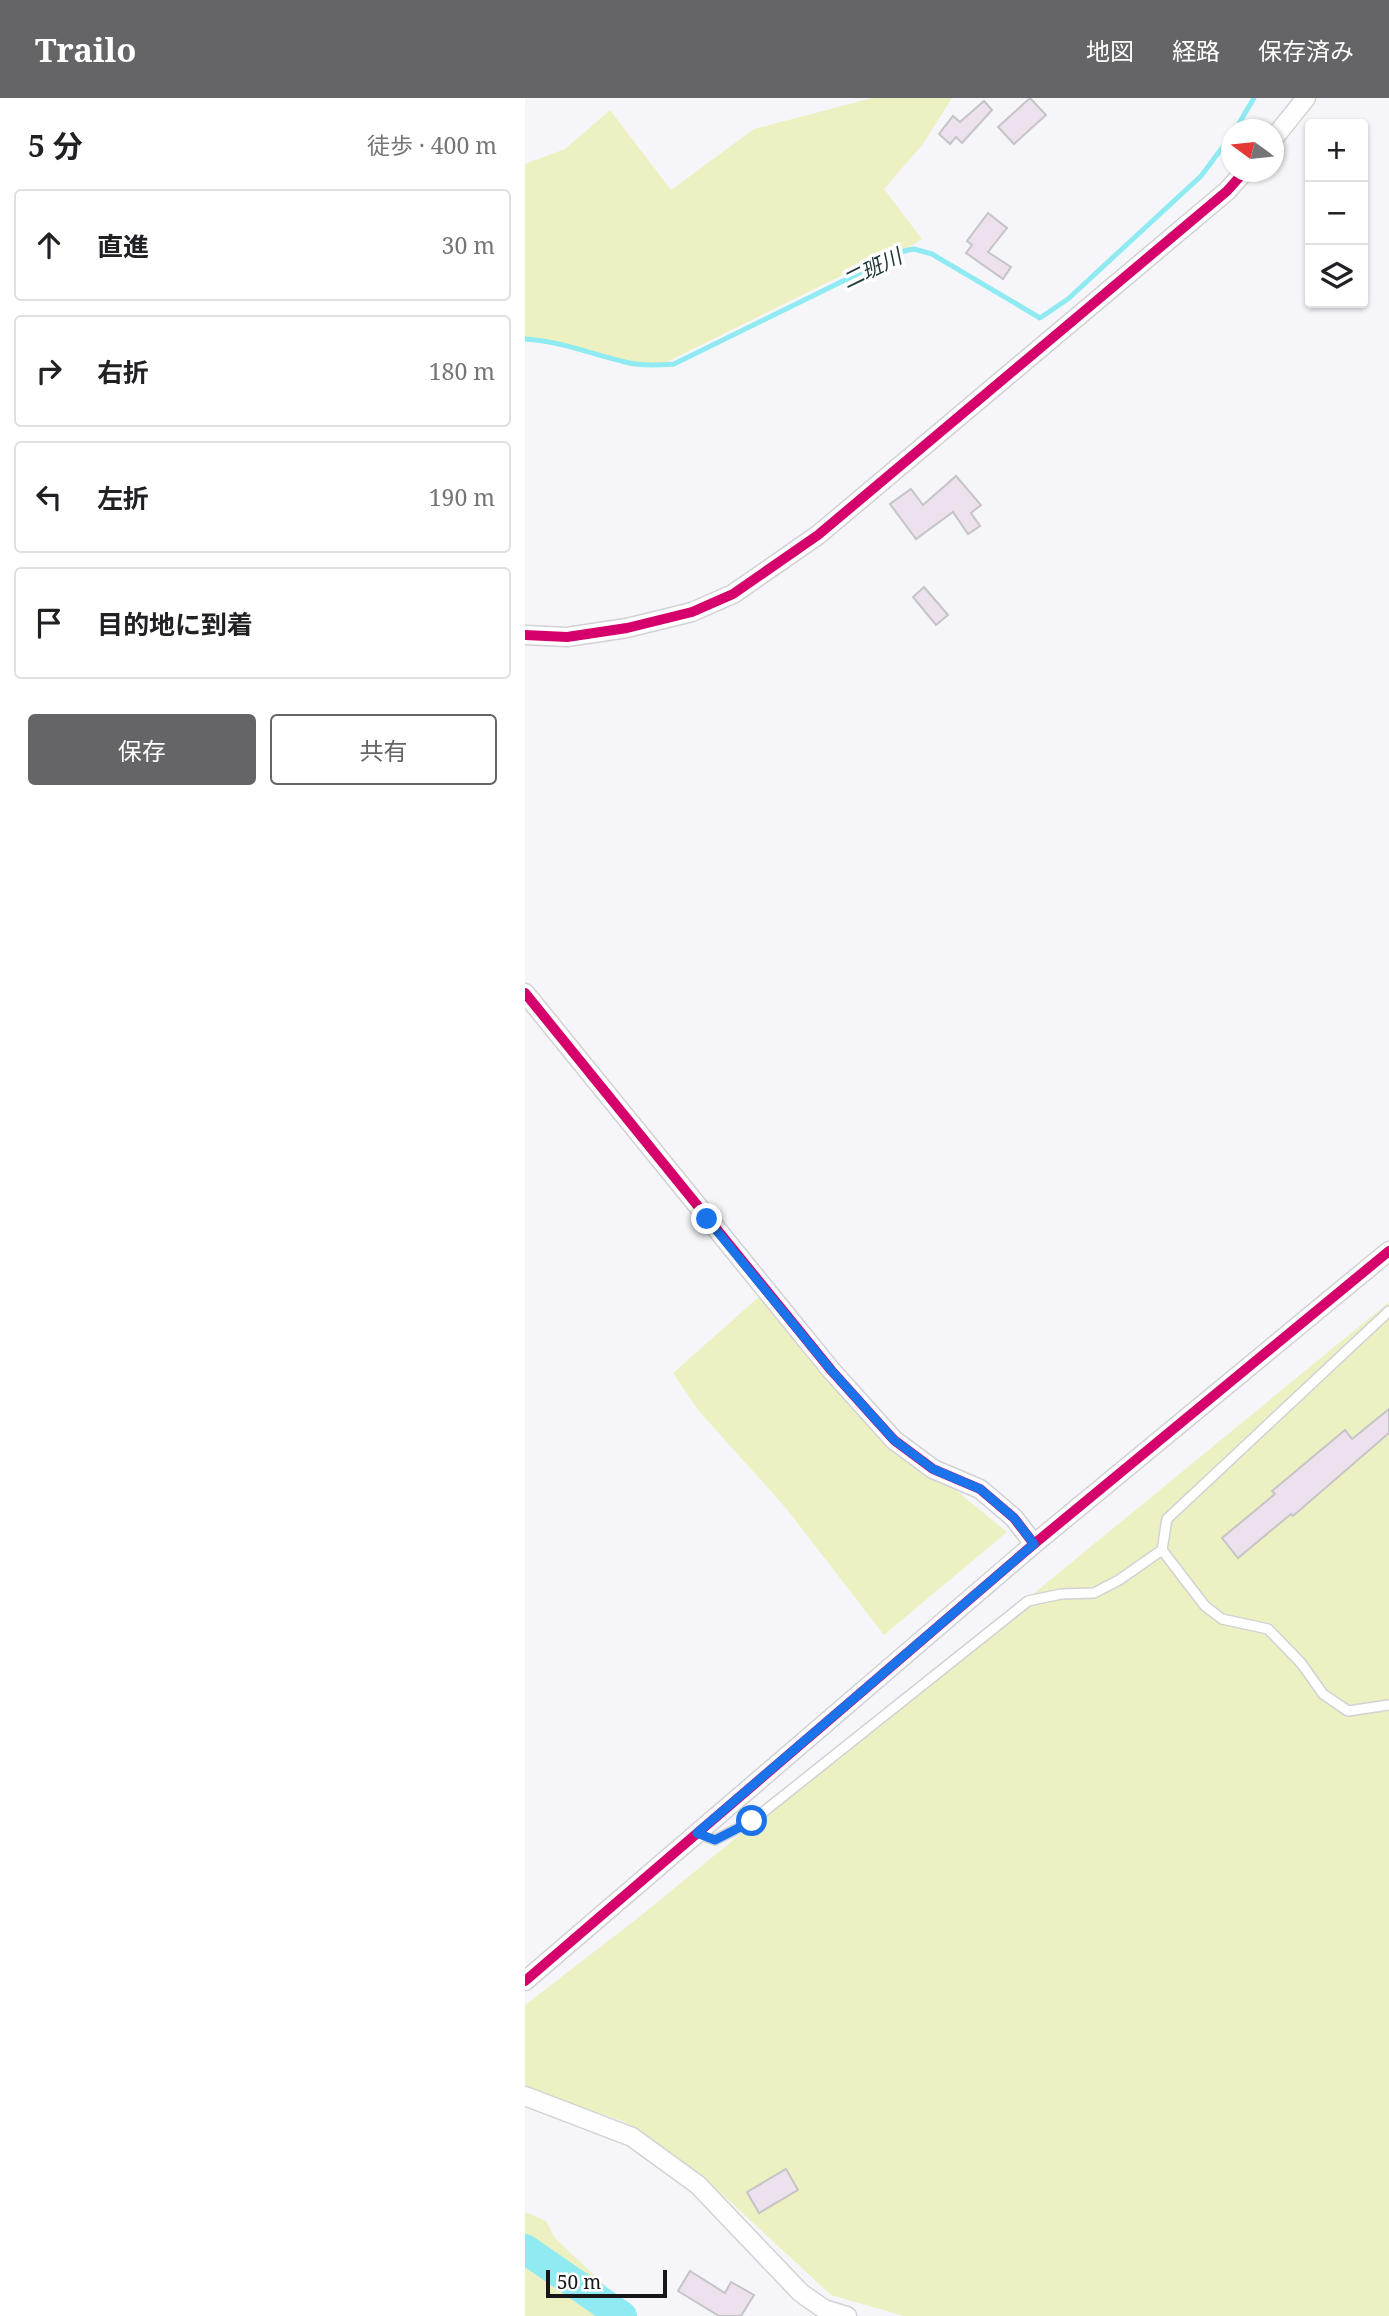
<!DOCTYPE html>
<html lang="ja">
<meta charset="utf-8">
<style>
:root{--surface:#fff;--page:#f6f6f6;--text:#202124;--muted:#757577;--line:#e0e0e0;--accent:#656568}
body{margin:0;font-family:"Noto Serif","Noto Sans JP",serif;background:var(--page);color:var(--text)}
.controls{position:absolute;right:21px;top:21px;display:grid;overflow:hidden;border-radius:7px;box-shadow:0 2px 5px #0004}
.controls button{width:63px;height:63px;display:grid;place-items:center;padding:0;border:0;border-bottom:2px solid var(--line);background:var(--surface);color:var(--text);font:35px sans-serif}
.compass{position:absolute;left:696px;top:21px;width:63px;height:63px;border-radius:50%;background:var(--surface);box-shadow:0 2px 5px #0004;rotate:285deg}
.scale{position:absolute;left:21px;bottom:18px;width:121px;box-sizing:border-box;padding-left:7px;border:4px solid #171719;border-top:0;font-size:19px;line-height:24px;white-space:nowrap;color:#171719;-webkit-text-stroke:5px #fff;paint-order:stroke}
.stop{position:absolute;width:21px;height:21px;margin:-16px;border:5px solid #1a73e8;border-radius:50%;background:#fff}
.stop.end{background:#1a73e8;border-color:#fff;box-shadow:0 2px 7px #0008}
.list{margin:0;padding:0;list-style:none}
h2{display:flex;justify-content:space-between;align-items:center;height:91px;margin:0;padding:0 28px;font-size:30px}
h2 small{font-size:23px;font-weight:400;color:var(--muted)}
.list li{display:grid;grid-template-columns:46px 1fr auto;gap:21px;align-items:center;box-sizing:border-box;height:112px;margin:0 14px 14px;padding:0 14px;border:2px solid var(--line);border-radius:7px}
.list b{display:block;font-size:26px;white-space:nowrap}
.list em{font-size:23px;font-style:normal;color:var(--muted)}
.actions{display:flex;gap:14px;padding:21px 28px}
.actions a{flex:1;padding:16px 0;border:2px solid var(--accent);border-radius:7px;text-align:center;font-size:24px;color:var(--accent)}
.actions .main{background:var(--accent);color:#fff}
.icon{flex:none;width:38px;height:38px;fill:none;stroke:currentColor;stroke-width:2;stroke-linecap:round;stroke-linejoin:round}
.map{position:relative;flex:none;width:864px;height:2218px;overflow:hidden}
header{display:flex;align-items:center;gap:42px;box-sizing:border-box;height:98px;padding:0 35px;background:var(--accent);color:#fff}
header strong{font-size:33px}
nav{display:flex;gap:38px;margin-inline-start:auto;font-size:24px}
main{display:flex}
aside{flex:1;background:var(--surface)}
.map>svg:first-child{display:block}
.green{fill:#edf1c2}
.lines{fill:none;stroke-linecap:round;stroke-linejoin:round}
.stream{stroke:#8febf1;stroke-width:5}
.river{stroke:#8febf1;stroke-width:30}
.building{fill:#ece1ec;stroke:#c5c4c6;stroke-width:2}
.lane-casing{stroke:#d2d2d5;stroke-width:12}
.street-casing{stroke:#d2d2d5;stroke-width:21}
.lane{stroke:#fefefe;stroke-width:9}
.street{stroke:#fefefe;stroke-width:18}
.cycleway-casing{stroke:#fff;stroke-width:15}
.cycleway{stroke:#d6006c;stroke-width:10}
.route{stroke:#1a73e8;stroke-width:9}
.labels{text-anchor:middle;stroke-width:7;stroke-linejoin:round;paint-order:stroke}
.water-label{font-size:21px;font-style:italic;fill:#203738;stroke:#fff}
</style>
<header>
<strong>Trailo</strong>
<nav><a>地図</a><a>経路</a><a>保存済み</a></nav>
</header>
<main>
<aside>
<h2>5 分<small>徒歩 · 400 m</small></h2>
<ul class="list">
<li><svg class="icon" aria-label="ahead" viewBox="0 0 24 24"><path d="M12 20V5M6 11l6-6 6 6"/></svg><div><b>直進</b></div><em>30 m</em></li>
<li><svg class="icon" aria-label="right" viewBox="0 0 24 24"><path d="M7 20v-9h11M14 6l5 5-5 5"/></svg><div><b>右折</b></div><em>180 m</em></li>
<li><svg class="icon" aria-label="left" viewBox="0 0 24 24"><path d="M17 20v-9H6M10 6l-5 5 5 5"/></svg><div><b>左折</b></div><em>190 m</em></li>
<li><svg class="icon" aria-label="arrive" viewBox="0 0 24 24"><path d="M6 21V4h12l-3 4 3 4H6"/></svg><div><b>目的地に到着</b></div></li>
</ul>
<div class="actions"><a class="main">保存</a><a>共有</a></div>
</aside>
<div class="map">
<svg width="864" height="2218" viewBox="0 0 864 2218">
<rect width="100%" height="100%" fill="#f6f6fa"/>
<g class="green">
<polygon points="347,0 427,0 398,46 359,91 397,141 379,152 338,167 142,264 108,269 45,248 0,243 0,66 40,51 85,12 146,92 229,31"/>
<polygon points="236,1197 384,1364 432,1393 482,1434 359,1537 260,1409 173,1312 148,1275"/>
<polygon points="864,1204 864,2218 379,2218 306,2197 173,2074 100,2024 0,1989 0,1907 118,1816"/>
<polygon points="0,2114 21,2123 30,2140 112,2218 0,2218"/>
</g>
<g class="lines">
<g class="stream">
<polyline points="710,32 729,0"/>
<path d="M0,241C35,243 66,256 100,264C116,268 133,267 149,266L379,153L389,151L407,156L515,220L543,201L676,78L706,38"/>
</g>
<polyline class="river" points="0,2151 97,2218"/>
</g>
<g class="building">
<polygon points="505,0 521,17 489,46 473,29"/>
<polygon points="459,3 467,12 437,45 431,39 425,46 414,36 428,18 435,24"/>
<polygon points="463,115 482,130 463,154 486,169 478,181 441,155 447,147 442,143"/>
<polygon points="431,378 456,407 446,415 455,428 443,436 428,414 391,441 365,406 386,391 398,407"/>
<polygon points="399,489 423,517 411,527 388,499"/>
<polygon points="864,1311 864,1335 768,1418 766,1416 713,1460 697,1440 750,1396 747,1393 820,1332 827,1341"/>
<polygon points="261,2071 273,2092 234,2115 222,2094"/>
<polygon points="165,2173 200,2195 206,2184 229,2197 216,2218 194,2218 153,2193"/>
</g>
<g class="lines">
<g class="lane-casing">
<g id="lane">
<polyline points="637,1452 642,1421 864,1213"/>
<polyline points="172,1735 190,1742 227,1723 503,1503 536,1496 569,1495 594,1482 637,1452 680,1508 697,1521 743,1531 776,1565 798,1596 823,1613 864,1607"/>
</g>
</g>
<g class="street-casing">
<g id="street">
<polyline points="748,41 781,0"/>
<polyline points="0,537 42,539 102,530 167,514 208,496 293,437 702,93 719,74"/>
<polyline points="0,895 306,1272 369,1342 408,1371 455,1391 489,1420 509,1446"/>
<polyline points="0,1883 509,1446 864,1153"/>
<polyline points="0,1998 107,2039 173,2087 276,2195 299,2211 322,2218"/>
</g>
</g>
<use href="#lane" class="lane"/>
<use href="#street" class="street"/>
<g class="cycleway-casing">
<g id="cycleway">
<polyline points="0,537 42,539 102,530 167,514 208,496 293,437 702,93 719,74"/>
<polyline points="0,895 306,1272 369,1342 408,1371 455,1391 489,1420 509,1446"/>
<polyline points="0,1883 509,1446 864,1153"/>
</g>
</g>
<use href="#cycleway" class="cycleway"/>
</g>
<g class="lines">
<polyline class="route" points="182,1121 306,1272 369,1342 408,1371 455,1391 489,1420 509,1446 172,1735 190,1742 227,1723"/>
</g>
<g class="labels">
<g class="water-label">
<text transform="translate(347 171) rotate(-26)" y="7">二班川</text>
</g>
</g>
</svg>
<div class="controls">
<button>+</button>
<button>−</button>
<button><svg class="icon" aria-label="layers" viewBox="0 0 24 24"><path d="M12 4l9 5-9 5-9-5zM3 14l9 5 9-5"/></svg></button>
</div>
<svg class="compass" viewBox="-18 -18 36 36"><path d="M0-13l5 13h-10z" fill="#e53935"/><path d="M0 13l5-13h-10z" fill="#757577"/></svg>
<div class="scale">50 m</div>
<div class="stop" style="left:227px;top:1723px"></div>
<div class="stop end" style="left:182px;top:1121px"></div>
</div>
</main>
